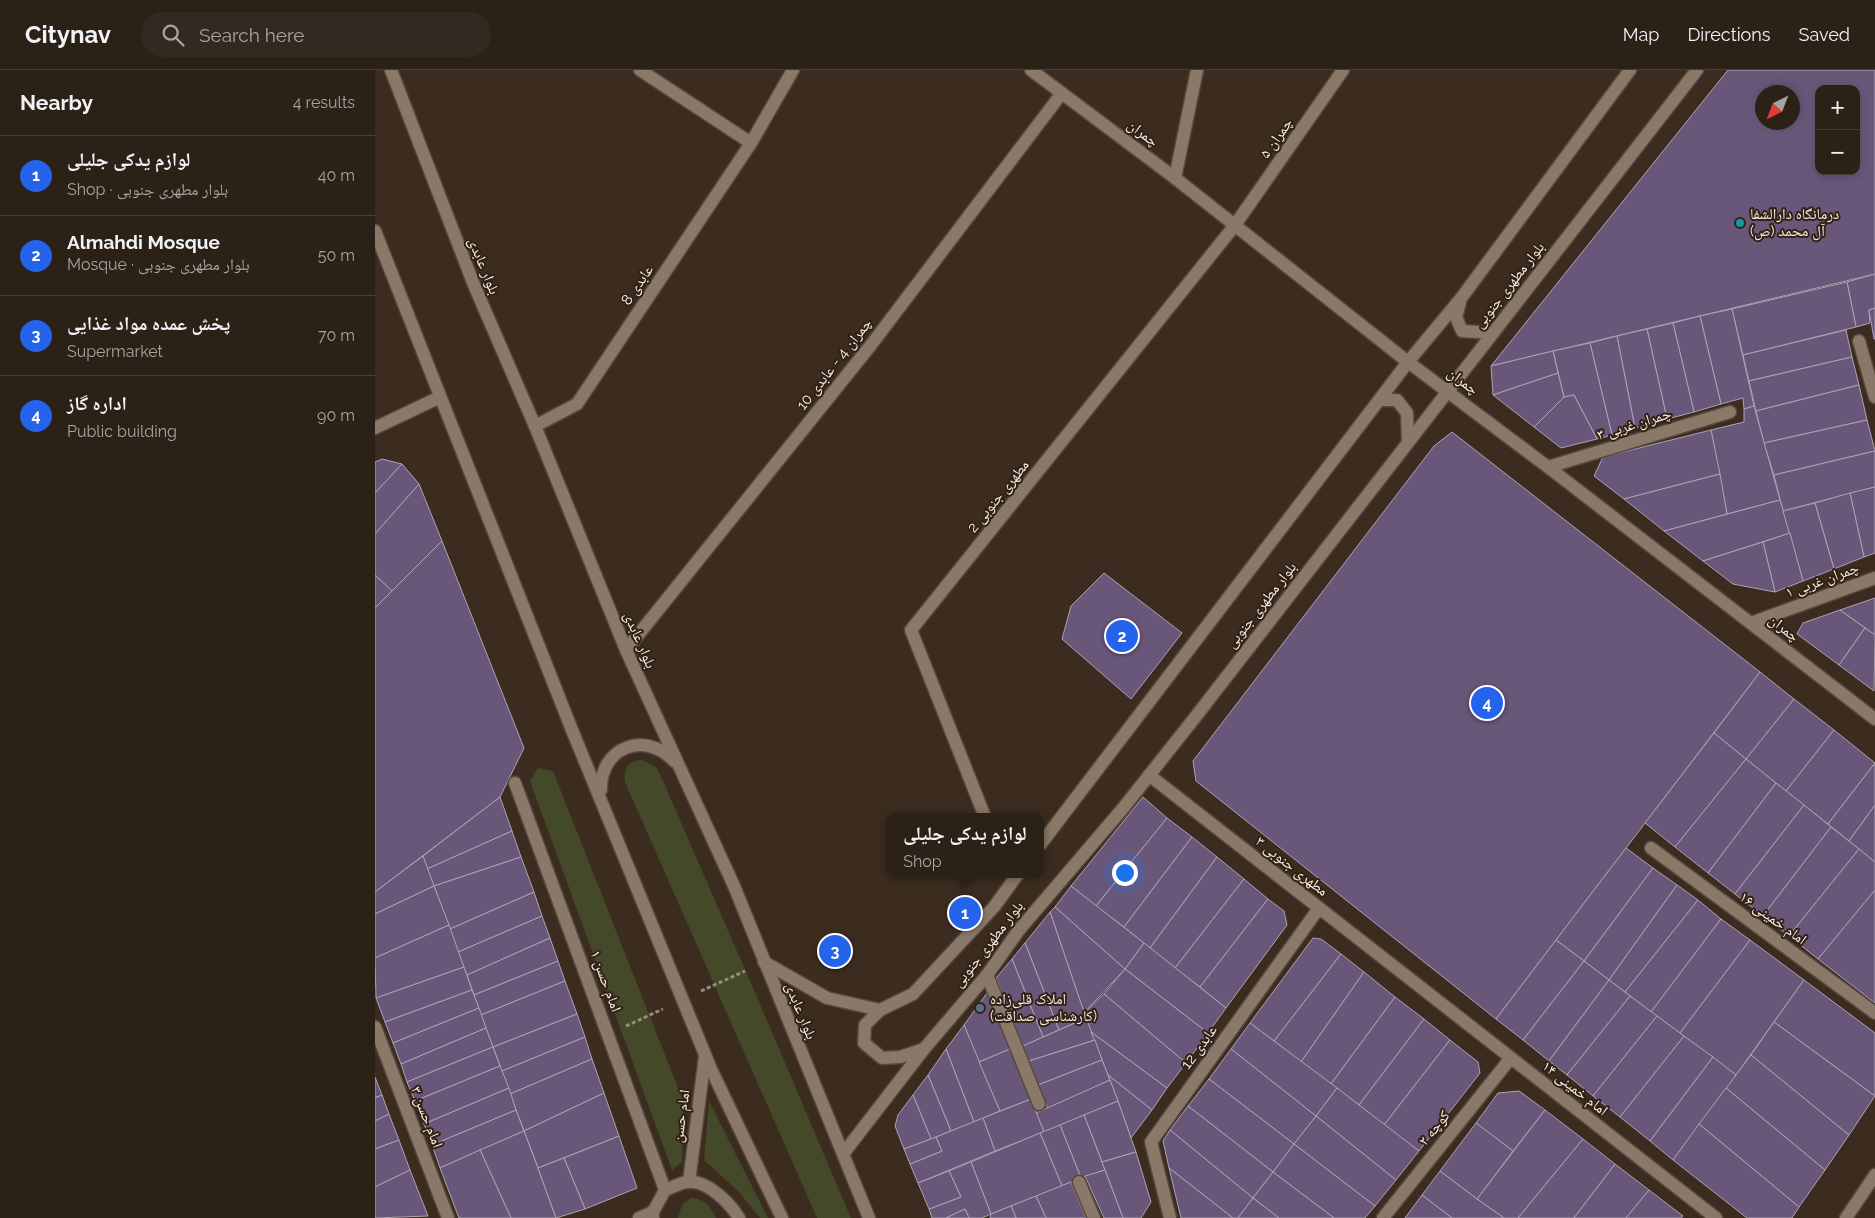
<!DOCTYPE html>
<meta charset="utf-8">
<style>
:root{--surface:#2c2117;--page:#342920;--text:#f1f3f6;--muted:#a6a3a1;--line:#483e36;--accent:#2563eb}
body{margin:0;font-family:Raleway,"Noto Naskh Arabic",sans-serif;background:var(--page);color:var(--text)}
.controls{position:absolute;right:15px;top:15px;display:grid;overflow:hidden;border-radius:10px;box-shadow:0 2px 8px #0003}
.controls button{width:45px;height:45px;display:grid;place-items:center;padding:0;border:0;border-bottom:1px solid var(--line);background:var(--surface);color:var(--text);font:25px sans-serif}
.compass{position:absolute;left:1380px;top:15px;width:45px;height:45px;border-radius:50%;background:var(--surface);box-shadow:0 2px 8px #0003;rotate:222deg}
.you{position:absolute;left:749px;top:802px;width:18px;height:18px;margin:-12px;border:4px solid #fff;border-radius:50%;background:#1a73e8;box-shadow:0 0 0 8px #1a73e833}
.badge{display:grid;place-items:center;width:32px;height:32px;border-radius:50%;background:var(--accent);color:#fff;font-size:16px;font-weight:700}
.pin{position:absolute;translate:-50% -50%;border:2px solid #fff;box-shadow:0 1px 5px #0006}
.popup{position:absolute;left:511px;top:743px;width:158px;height:65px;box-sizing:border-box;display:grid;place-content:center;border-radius:10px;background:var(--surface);filter:drop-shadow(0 1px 4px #0005);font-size:16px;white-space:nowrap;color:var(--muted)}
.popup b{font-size:19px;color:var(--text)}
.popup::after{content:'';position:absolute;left:50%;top:100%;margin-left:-10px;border:10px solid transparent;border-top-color:var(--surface)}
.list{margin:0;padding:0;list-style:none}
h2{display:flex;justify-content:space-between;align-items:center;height:65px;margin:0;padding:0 20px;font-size:21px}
h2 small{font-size:16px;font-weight:400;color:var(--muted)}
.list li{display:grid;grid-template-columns:32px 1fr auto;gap:15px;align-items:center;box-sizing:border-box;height:80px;padding:0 20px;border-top:1px solid var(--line)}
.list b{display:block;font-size:19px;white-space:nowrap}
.list p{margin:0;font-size:16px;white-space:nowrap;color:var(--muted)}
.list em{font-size:16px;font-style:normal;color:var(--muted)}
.icon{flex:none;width:28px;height:28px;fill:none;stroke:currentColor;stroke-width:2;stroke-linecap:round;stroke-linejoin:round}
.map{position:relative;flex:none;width:1500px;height:1148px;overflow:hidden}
header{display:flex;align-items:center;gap:30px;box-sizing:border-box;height:70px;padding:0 25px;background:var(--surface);border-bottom:1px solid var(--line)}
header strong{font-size:24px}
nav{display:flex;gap:28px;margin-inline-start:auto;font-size:18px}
.search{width:350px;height:45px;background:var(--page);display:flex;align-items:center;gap:12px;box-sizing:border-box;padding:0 18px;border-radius:28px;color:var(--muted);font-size:19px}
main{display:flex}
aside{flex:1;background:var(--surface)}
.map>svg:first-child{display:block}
.green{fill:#434929}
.building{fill:#69577a;stroke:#ada2b7;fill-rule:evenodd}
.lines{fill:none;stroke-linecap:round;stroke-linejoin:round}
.service-casing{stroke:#55483d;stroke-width:15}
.minor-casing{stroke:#55483d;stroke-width:15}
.tertiary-casing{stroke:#55483d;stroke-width:15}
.secondary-casing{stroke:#55483d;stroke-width:15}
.path{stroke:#978b80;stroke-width:3;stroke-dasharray:4 2.5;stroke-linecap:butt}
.service{stroke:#8a7869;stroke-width:12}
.minor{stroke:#8a7869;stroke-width:12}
.tertiary{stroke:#8a7869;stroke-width:12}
.secondary{stroke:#8a7869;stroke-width:12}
.culture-dot{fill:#0f9aa8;stroke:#312215;stroke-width:2}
.service-dot{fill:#5c6f8a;stroke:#312215;stroke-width:2}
.labels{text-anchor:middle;stroke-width:4;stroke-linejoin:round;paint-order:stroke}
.street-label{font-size:15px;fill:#f7ede4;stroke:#312215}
.poi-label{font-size:15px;fill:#f7ede4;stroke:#312215;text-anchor:start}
</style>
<header>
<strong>Citynav</strong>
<div class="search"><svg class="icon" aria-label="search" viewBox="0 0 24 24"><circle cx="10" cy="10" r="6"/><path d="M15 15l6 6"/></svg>Search here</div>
<nav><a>Map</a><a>Directions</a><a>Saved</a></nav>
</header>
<main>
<aside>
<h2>Nearby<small>4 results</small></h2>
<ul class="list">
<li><span class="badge">1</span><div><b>لوازم یدکی جلیلی</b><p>Shop · بلوار مطهری جنوبی</p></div><em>40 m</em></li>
<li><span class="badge">2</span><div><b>Almahdi Mosque</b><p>Mosque · بلوار مطهری جنوبی</p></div><em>50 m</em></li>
<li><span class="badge">3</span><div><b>پخش عمده مواد غذایی</b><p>Supermarket</p></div><em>70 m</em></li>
<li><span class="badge">4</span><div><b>اداره گاز</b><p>Public building</p></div><em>90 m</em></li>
</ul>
</aside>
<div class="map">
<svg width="1500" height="1148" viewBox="0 0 1500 1148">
<rect width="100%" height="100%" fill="#3b2c1f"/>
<g class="green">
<path d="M267,690L281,697L288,711L385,934L476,1148H442L250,712C248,698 253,691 267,690Z"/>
<polygon points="163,698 178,701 309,1033 307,1092 297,1100 155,711"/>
<polygon points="334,1031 393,1148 385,1148 363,1121 329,1090"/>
<path d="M316,1128C330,1129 335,1136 341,1148H303L307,1135Z"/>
</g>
<g class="building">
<path d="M1353,0H1500V204L1116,296ZM1444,19H1481V101H1444ZM1388,22H1418V52H1388Z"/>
<polygon points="1500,204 1500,238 1494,240 1495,253 1481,257 1472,212"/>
<polygon points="1472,212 1481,257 1368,285 1357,239"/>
<polygon points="1500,238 1500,269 1499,269 1494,240"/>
<polygon points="1357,239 1379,336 1369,339 1368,328 1346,334 1325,246"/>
<polygon points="1325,246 1346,334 1319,342 1298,253"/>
<polygon points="1298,253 1319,342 1292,349 1272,259"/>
<polygon points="1272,259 1292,349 1260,358 1242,266"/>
<polygon points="1471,260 1477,287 1374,311 1368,285"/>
<polygon points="1242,266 1260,358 1237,365 1215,273"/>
<polygon points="1215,273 1237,365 1222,369 1199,325 1189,327 1178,281"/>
<polygon points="1178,281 1183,303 1118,325 1116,296"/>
<polygon points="1477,287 1484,315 1381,341 1374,311"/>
<polygon points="1183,303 1189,327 1159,357 1118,325"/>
<polygon points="1484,315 1492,350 1389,373 1381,341"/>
<polygon points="1199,325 1222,369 1186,378 1159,357 1189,327"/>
<polygon points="1379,336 1405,430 1352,444 1336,360 1369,352 1369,339"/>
<polygon points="1492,350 1500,381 1399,405 1389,373"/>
<polygon points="1336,360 1345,404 1249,429 1219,406 1228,387"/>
<polygon points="1077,362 1385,602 1121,949 821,711 818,691 1059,376"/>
<polygon points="1500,381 1500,417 1408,441 1399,405"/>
<polygon points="7,389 27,394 0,423 0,392"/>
<polygon points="27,394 44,414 0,464 0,423"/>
<polygon points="1345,404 1352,444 1289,461 1249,429"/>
<polygon points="44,414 67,471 17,521 0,505 0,464"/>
<polygon points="1500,417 1500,483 1489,487 1475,423"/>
<polygon points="1475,423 1489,487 1459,499 1440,433"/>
<polygon points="1405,430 1415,463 1328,491 1289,461"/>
<polygon points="1440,433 1459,499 1428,511 1408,441"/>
<polygon points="1415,463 1428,511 1400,522 1388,472"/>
<polygon points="67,471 149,678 125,727 0,822 0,538"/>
<polygon points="1388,472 1400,522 1358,514 1328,491"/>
<polygon points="729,503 807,563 756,629 687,569 696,536"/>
<polygon points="0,505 17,521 0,538"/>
<polygon points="1500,528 1500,565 1465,540"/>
<polygon points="1465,540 1490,558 1464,595 1422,564 1428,553"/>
<polygon points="1490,558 1500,565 1499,621 1464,595"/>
<polygon points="1385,602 1419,629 1371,689 1339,663"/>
<polygon points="1419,629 1459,660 1411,721 1371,689"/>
<polygon points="1459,660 1500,693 1453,754 1411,721"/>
<polygon points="1339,663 1371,689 1300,777 1270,753"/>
<polygon points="1371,689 1401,713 1333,803 1300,777"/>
<polygon points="1500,693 1500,735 1474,771 1453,754"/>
<polygon points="1401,713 1429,735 1360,824 1333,803"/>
<polygon points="125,727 137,761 52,799 48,786"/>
<polygon points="768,727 792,748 721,836 696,816"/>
<polygon points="1429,735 1456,757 1388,846 1360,824"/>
<polygon points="1500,735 1500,792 1474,771"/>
<polygon points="792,748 817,767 749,857 721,836"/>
<polygon points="1456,757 1484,779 1414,866 1388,846"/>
<polygon points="137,761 146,787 59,816 52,799"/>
<polygon points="817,767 842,787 775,878 749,857"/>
<polygon points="1251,778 1278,798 1209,891 1181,870"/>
<polygon points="1484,779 1500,792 1500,820 1443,889 1414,866"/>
<polygon points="48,786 59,816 0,844 0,822"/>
<polygon points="146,787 159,822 75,859 59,816"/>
<polygon points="842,787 869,809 800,898 775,878"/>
<polygon points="1278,798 1302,815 1234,910 1209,891"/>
<polygon points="869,809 893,829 825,917 800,898"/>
<polygon points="1302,815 1323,830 1250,922 1234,910"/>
<polygon points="59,816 74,855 0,888 0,844"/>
<polygon points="696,816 769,873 750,899 680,837"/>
<polygon points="1500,820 1500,933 1443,889"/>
<polygon points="159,822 167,846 83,882 75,859"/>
<polygon points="893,829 909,841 912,855 851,938 825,917"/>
<polygon points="1323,830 1346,849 1276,942 1250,922"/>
<polygon points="680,837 750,899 709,943 675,842"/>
<polygon points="675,842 711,948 684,960 650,873"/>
<polygon points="167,846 175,868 92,905 83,882"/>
<polygon points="1346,849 1375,870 1305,963 1276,942"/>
<polygon points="74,855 89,897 1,928 0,888"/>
<polygon points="175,868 183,891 99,925 92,905"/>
<polygon points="938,868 946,869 966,884 899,971 875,953"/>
<polygon points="1181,870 1209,891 1148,970 1121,949"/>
<polygon points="1375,870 1429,910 1361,1005 1305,963"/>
<polygon points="650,873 684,960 668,967 637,889"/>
<polygon points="769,873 851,938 833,963 750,899"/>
<polygon points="966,884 989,902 926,992 899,971"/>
<polygon points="637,889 668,967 648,976 621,908"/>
<polygon points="183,891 190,911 106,945 99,925"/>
<polygon points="1209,891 1234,910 1174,991 1148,970"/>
<polygon points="89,897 97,920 10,952 1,928"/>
<polygon points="750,899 833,963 811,993 729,924"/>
<polygon points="989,902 1020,927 956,1014 926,992"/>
<polygon points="1234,910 1255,926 1192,1005 1174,991"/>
<polygon points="1429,910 1500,963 1500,1026 1399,952"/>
<polygon points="190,911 202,944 118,977 106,945"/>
<polygon points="97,920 104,938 18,973 10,952"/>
<polygon points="612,923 635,979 604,992 589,955"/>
<polygon points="729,924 811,993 792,1018 716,962 709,943"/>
<polygon points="1255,926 1282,946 1218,1026 1192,1005"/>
<polygon points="1020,927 1049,949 984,1035 956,1014"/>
<polygon points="104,938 111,958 26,994 18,973"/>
<polygon points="202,944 210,967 127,1001 118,977"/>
<polygon points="1282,946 1309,966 1245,1047 1218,1026"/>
<polygon points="711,948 720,970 654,991 648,976"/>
<polygon points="1049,949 1075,970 1009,1055 984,1035"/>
<polygon points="1399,952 1500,1026 1474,1065 1376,985"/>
<polygon points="875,953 962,1018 941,1046 856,979"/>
<polygon points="589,955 625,1041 599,1052 571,979"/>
<polygon points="111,958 118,977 32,1012 26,994"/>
<polygon points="716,962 792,1018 777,1040 733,1005"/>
<polygon points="1309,966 1338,987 1275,1071 1245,1047"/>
<polygon points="210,967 217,989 135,1024 127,1001"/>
<polygon points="720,970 727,990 663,1015 654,991"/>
<polygon points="1075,970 1103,992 1105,1003 1044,1081 1009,1055"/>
<polygon points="118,977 125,996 40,1031 32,1012"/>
<polygon points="571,979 599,1052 576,1061 553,1005"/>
<polygon points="635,979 656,1029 625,1041 604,992"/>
<polygon points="856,979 941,1046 919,1074 834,1009"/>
<polygon points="1376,985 1474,1065 1450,1100 1351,1018"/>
<polygon points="1338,987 1361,1005 1298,1090 1275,1071"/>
<polygon points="217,989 229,1023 149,1061 135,1024"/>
<polygon points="727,990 735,1010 673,1039 663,1015"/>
<polygon points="125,996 134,1018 49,1054 40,1031"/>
<polygon points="553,1005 576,1061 556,1069 538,1025"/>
<polygon points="733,1005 777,1040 756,1068 743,1031"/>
<polygon points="0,1007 7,1025 0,1028"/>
<polygon points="834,1009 919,1074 898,1102 813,1036"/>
<polygon points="735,1010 743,1031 669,1062 661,1043"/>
<polygon points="134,1018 141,1040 57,1075 49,1054"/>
<polygon points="962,1018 1044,1081 1021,1110 941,1046"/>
<polygon points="1351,1018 1450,1100 1424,1137 1324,1054"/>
<polygon points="1144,1021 1170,1040 1138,1081 1101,1053 1123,1023"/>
<polygon points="229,1023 244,1066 163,1098 149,1061"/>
<polygon points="7,1025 14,1044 0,1051 0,1028"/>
<polygon points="538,1025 556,1069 529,1079 520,1056 523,1045"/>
<polygon points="656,1029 669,1062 620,1081 608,1048"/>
<polygon points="743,1031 761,1082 727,1092 709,1045"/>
<polygon points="813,1036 898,1102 878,1128 795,1060"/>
<polygon points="141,1040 149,1061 65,1098 57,1075"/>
<polygon points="1170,1040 1208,1069 1143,1148 1129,1148 1102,1129"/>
<polygon points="14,1044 24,1070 0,1079 0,1051"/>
<polygon points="709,1045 730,1100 706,1108 685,1055"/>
<polygon points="941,1046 1021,1110 1000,1136 919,1074"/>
<polygon points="608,1048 620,1081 543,1113 535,1094 567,1081 561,1067"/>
<polygon points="1101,1053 1138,1081 1102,1129 1065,1101"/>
<polygon points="1324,1054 1424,1137 1417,1148 1372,1148 1298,1090"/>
<polygon points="685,1055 706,1108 687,1116 665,1063"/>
<polygon points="795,1060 878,1128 863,1148 858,1148 794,1098 788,1071"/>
<polygon points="149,1061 163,1098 181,1148 136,1148 105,1080"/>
<polygon points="665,1063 687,1116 616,1144 596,1092"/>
<polygon points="244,1066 262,1118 210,1139 189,1088"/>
<polygon points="561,1067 567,1081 535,1094 529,1079"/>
<polygon points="1208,1069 1240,1094 1199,1148 1143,1148"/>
<polygon points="24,1070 35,1100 0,1117 0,1079"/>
<polygon points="919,1074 1000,1136 990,1148 959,1148 898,1102"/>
<polygon points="105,1080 136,1148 84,1148 65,1098"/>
<polygon points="761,1082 776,1132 766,1148 748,1148 727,1092"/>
<polygon points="189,1088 210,1139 181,1148 163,1098"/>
<polygon points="596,1092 616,1144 607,1148 594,1148 590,1139 571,1148 557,1148 554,1139 586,1127 574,1101"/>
<polygon points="1240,1094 1274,1120 1251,1148 1199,1148"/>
<polygon points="794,1098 858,1148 806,1148"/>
<polygon points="35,1100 53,1146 0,1148 0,1117"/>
<polygon points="730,1100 748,1148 729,1148 710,1106"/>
<polygon points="574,1101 586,1127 554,1139 543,1113"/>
<polygon points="1065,1101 1102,1129 1129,1148 1077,1148 1047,1125"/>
<polygon points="898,1102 959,1148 904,1148 878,1128"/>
<polygon points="696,1112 711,1148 671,1148 661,1126"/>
<polygon points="1274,1120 1308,1146 1306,1148 1251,1148"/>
<polygon points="1047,1125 1077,1148 1030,1148"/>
<polygon points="661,1126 671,1148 641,1148 636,1136"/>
<polygon points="878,1128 904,1148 863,1148"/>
<polygon points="636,1136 641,1148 615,1148 616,1144"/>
<polygon points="590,1139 594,1148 571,1148"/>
</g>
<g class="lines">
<g class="service-casing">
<g id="service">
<polyline points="140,713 290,1120"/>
<polyline points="0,957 73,1148"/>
</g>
</g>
<g class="minor-casing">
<g id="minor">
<polyline points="265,0 376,73"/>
<polyline points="800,108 822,0"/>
<polyline points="1484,271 1500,327"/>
<polyline points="160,356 202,334 376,73 418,0"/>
<polyline points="0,358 65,327"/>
<polyline points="1173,397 1355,342"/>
<polyline points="1376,553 1500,508"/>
<polyline points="251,580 496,275 687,23"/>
<polyline points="774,705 1341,1148"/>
<polyline points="610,747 536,560 860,155 968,0"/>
<polyline points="1276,778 1500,943"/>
<polyline points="612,905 664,1034"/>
<polyline points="704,1112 719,1148"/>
<polyline points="795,1148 776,1072 944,838"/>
<polyline points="1008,1148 1135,989"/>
<polyline points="1471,1148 1500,1105"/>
</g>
</g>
<g class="tertiary-casing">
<g id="tertiary">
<polyline points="656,0 800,108 1033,292 1173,397 1500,649"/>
<polyline points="1085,232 1081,247 1087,261 1118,263"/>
<polyline points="1005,330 1022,330 1032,343 1033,371"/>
<polyline points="665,775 1033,292 1087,227 1255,0"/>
<polyline points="389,892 452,928 505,940 538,924 619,837 643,804"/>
<polyline points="505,940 490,955 489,973 507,988 525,987 549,979"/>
<polyline points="468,1084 549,979 612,905 644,860 749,737 818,650 1322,0"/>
</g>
</g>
<g class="secondary-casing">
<g id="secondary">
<polyline points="16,0 99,215 160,356 251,580 359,816 494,1148"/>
<polyline points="0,161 197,660 336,999 407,1148"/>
<path d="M226,720C225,677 270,660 299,691"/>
<polyline points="314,1112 330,986"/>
<polyline points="264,1148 278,1142"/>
<path d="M278,1148V1142L290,1120C297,1118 306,1112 313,1112C332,1110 355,1133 364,1148"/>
</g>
</g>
<g class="path">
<polyline points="326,921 370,901"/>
<polyline points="251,956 288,939"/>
</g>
<use href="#service" class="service"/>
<use href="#minor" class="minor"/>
<use href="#tertiary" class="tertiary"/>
<use href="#secondary" class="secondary"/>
</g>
<circle class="culture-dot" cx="1365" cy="153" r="5"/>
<circle class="service-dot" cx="605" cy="938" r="5"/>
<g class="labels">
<g class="street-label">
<text transform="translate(768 63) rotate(37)" y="5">چمران</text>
<text transform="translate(901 68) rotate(-55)" y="5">چمران ۵</text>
<text transform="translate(109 196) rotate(68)" y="5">بلوار عابدی</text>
<text transform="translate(262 215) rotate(-56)" y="5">عابدی 8</text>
<text transform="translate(1134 215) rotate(-52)" y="5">بلوار مطهری جنوبی</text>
<text transform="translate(459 294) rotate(-52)" y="5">چمران 4 - عابدی 10</text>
<text transform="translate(1088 311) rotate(37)" y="5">چمران</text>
<text transform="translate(1259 354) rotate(-17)" y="5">چمران غربی ۳</text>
<text transform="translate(623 426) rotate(-51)" y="5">مطهری جنوبی 2</text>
<text transform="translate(1447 510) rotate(-20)" y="5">چمران غربی ۱</text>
<text transform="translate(886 535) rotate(-52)" y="5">بلوار مطهری جنوبی</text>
<text transform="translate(1409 558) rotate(38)" y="5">چمران</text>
<text transform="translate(265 570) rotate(67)" y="5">بلوار عابدی</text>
<text transform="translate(917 796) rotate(38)" y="5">مطهری جنوبی ۳</text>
<text transform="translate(1398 848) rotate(36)" y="5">امام خمینی ۱۶</text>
<text transform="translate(613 874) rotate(-52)" y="5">بلوار مطهری جنوبی</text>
<text transform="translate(231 911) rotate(70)" y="5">امام حسن ۱</text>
<text transform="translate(426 941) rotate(68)" y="5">بلوار عابدی</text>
<text transform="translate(824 977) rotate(-54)" y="5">عابدی 12</text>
<text transform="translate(1200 1018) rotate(38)" y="5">امام خمینی ۱۴</text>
<text transform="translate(306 1046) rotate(-82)" y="5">امام حسن</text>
<text transform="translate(52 1047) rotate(69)" y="5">امام حسن ۳</text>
<text transform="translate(1059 1058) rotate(-51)" y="5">کوچه ۲</text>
</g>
<g class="poi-label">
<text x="1375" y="149">درمانگاه دارالشفا<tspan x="1375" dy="17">آل محمد (ص)</tspan></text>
<text x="615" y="934">املاک قلی‌زاده<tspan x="615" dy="17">(کارشناسی صداقت)</tspan></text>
</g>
</g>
</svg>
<div class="controls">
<button>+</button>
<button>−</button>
</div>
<svg class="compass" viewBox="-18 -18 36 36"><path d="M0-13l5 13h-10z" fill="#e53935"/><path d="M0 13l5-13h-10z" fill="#a6a3a1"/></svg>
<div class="you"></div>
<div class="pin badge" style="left:590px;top:843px">1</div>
<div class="popup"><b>لوازم یدکی جلیلی</b>Shop</div>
<div class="pin badge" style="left:747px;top:566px">2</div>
<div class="pin badge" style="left:460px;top:881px">3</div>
<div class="pin badge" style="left:1112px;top:633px">4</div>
</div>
</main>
